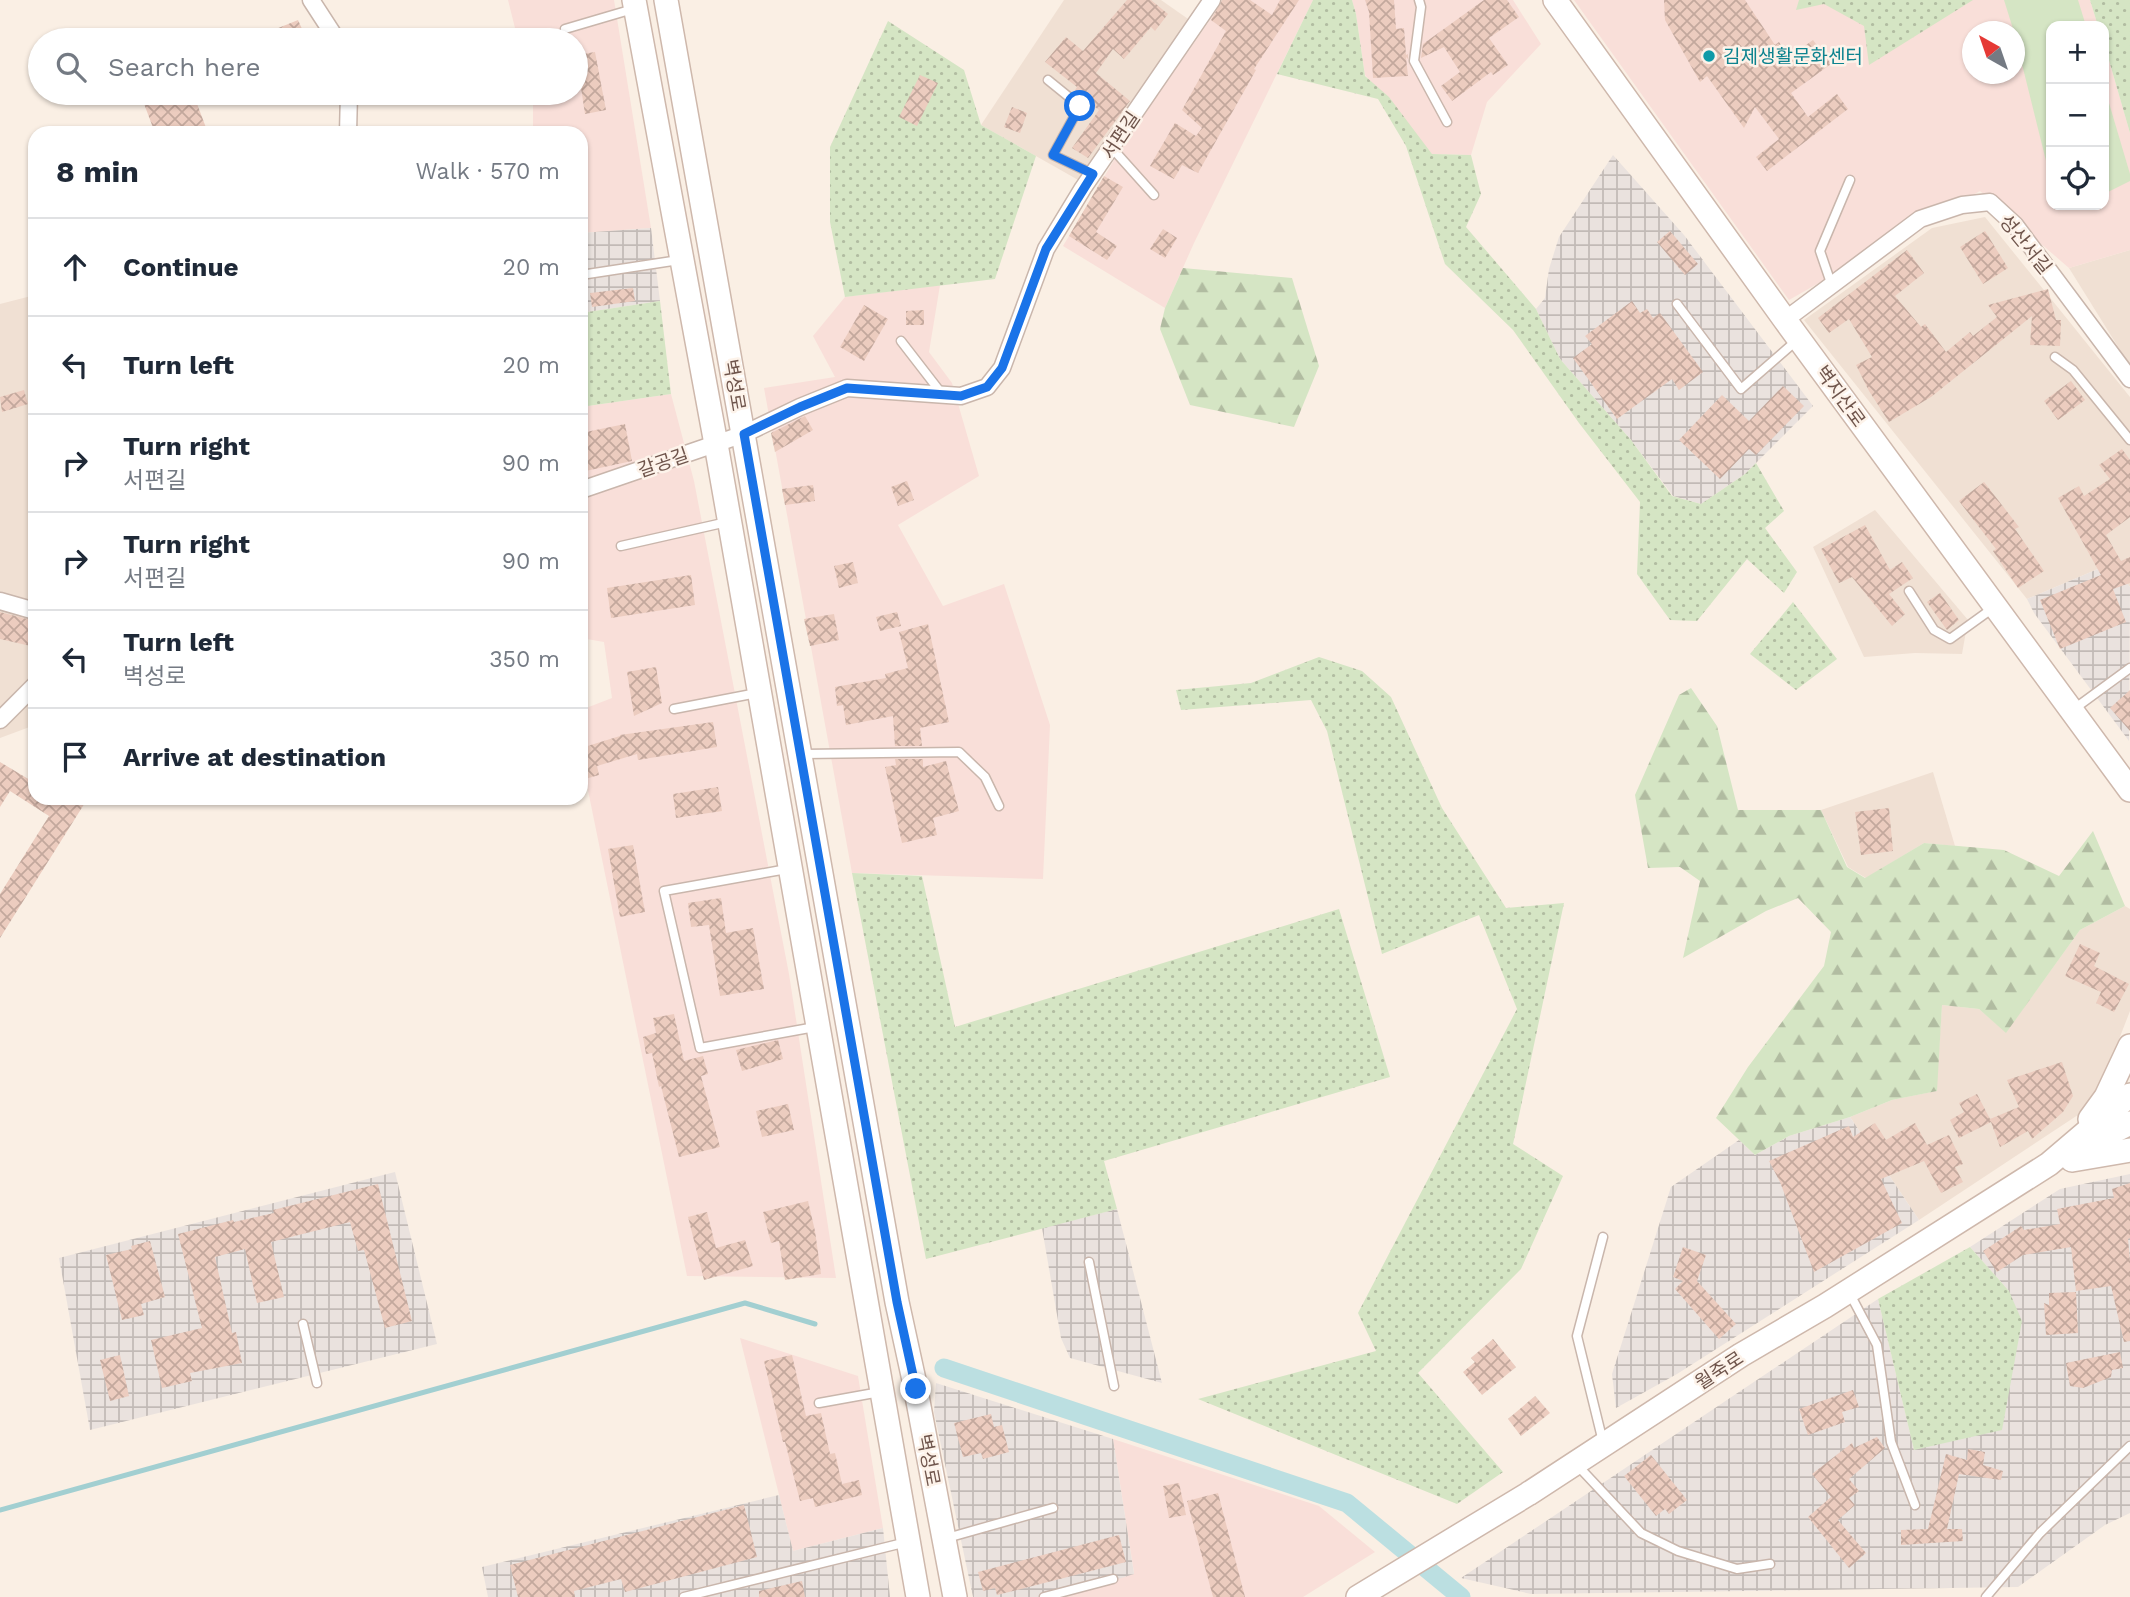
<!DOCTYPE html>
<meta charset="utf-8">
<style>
:root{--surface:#fff;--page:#f6f6f7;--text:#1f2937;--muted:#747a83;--line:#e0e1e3}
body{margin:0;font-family:"Work Sans","Noto Sans KR",sans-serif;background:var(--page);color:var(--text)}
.controls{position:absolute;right:21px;top:21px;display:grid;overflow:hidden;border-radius:14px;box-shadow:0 2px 5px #0004}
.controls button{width:63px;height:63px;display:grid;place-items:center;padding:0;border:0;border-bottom:2px solid var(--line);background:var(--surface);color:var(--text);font:35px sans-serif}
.compass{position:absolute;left:1962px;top:21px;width:63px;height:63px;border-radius:50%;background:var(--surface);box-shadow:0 2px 5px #0004;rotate:320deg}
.stop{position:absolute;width:21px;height:21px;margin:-16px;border:5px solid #1a73e8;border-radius:50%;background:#fff}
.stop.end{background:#1a73e8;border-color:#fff;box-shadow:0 2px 7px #0008}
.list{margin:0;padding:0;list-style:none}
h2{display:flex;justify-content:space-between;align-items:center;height:91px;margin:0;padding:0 28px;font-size:30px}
h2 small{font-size:23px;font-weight:400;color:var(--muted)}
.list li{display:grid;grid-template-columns:46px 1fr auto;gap:21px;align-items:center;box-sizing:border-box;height:98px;padding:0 28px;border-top:2px solid var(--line)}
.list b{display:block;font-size:26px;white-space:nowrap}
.list p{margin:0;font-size:23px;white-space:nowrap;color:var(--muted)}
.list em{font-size:23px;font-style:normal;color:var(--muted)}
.icon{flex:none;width:38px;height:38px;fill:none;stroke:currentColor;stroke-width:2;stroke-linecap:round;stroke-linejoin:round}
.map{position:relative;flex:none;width:2130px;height:1597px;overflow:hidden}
.search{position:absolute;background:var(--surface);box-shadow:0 2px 5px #0004;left:28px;top:28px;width:560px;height:77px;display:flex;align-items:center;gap:18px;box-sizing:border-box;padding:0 24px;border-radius:38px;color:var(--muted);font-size:26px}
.panel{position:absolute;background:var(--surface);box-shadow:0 2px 5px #0004;left:28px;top:126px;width:560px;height:679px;border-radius:21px}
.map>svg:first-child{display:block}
.residential{fill:#f0e0d3}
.commercial{fill:#f9dfd9;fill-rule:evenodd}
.industrial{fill:url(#industrial-grid)}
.grass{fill:url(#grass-dots)}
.forest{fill:url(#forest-firs)}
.pitch{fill:#d5e5c4}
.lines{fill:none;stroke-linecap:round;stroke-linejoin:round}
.stream{stroke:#a2cfd1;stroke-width:5}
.canal{stroke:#bbdfe1;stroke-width:19}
.building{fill:url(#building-cross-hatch)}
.lane-casing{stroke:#c9b6ac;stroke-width:11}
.street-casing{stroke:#c9b6ac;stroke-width:19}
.secondary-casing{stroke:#ceb8ac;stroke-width:26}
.lane{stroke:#fff;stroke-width:8}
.street{stroke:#fff;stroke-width:16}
.secondary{stroke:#fff;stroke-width:23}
.route{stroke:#1a73e8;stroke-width:9}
.culture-dot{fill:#0f9aa8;stroke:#fdf3ea;stroke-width:2.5}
.labels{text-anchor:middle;stroke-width:5;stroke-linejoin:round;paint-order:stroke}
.culture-label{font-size:19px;fill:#0d838f;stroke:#fdf3ea;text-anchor:start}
.street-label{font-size:19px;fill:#6f554c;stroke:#fdf3ea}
</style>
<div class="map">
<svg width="2130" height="1597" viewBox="0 0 2130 1597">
<defs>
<pattern id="industrial-grid" width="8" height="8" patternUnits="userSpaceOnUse" patternTransform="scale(1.75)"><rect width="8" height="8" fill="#eae2de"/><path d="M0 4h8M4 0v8" fill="none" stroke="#c2bab6"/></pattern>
<pattern id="grass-dots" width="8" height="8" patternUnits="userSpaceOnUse" patternTransform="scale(1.75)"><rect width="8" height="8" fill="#d5e5c4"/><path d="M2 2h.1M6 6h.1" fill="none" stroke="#b1bca1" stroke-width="1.8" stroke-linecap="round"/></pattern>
<pattern id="forest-firs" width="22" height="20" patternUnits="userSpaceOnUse" patternTransform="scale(1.75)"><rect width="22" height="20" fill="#d5e5c4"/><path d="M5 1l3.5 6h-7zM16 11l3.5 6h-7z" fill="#b1bca1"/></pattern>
<pattern id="building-cross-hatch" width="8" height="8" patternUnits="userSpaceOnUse" patternTransform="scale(1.75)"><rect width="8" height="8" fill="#ecccbf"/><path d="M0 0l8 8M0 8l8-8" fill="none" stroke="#c3a89d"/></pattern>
</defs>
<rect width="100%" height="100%" fill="#faefe4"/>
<g class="residential">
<polygon points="1064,0 1161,0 1191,21 1080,181 981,125"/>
<polygon points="1985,217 2130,397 2130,587 2112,563 2027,599 1804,320 1932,228"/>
<polygon points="2130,250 2130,366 2069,268"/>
<polygon points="35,295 35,725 0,738 0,304"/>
<polygon points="1875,510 1968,620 1962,654 1915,653 1864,657 1813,547"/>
<polygon points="1933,772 1955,846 1924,843 1866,878 1848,867 1821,810"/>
<polygon points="2125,906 2130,909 2130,1011 2102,1083 2087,1109 1919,1220 1850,1117 1892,1100 1936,1091 1942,1005 1979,1009 2006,1032 2080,930"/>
</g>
<g class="commercial">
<polygon points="508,0 614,0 651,228 581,233 581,133 533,133 533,93 576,93 576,40 518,40"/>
<polygon points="1224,0 1313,0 1194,243 1165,308 1063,246 1126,140"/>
<polygon points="1352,0 1513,0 1541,44 1487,102 1471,155 1432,154 1365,75 1356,14"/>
<path d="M1574,0H2090L2098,26H2051V205H2104V43L2130,133V250L2069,268L1980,191L1789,300ZM1972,32H2014V74H1972Z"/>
<polygon points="940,285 929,352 952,383 979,476 898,525 943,606 1004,584 1050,725 1043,879 852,873 764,388 835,377 813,336 845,297"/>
<polygon points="671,394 694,481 789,974 836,1278 687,1276 581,756 581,710 612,698 604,642 581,638 581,407"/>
<polygon points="740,1338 858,1376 883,1528 793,1551"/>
<polygon points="1113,1439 1319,1506 1375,1552 1303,1597 1061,1597 1134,1573"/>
</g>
<g class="industrial">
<polygon points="1613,155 1684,235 1813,406 1745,474 1701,504 1673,496 1631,440 1560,359 1536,309 1545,298 1549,269 1559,237"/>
<polygon points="651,228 660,301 581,313 581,233"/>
<polygon points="2112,563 2130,587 2129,741 2034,613 2027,599"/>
<polygon points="1850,1117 1919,1220 1677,1374 1616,1408 1612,1374 1671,1187 1739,1140 1755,1155 1789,1136"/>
<polygon points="395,1172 437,1344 90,1430 59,1258"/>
<polygon points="2130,1174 2130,1513 2105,1525 2018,1587 1531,1594 1461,1578 1878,1299 1914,1450 2009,1291 1970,1247 2060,1189"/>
<polygon points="1117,1209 1162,1383 1070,1358 1061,1338 1042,1228"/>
<polygon points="936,1383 1113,1439 1134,1574 1061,1597 973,1597 934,1412"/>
<polygon points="779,1495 793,1551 883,1528 890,1597 488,1597 482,1567"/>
</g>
<g class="grass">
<polygon points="1313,0 1352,0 1356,14 1365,76 1389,97 1432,154 1471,155 1481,194 1466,227 1536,309 1560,359 1631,440 1672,496 1701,504 1745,474 1756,463 1784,511 1765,528 1797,572 1784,593 1747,559 1697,621 1670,620 1637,574 1640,502 1579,423 1513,330 1445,264 1406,146 1378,99 1277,74"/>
<polygon points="1799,0 1973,0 1869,65 1864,26 1824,4 1796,10"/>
<polygon points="2090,0 2130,0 2130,133 2104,43 2104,26 2098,26"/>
<polygon points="888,21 964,70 981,125 1036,156 995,279 845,297 830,222 830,147"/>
<polygon points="660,301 671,394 581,407 581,313"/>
<polygon points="1793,602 1837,659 1796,690 1750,654"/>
<polygon points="1319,657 1362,671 1391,697 1442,808 1506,908 1564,903 1513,1144 1563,1176 1521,1269 1418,1373 1503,1472 1457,1504 1198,1399 1376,1351 1358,1313 1517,1009 1479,915 1382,954 1327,731 1311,700 1181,710 1176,690 1251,683"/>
<polygon points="852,873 922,876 955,1027 1339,909 1390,1077 1104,1161 1117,1209 926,1259"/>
<polygon points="1970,1247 2009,1291 2022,1321 2002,1430 1914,1450 1878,1299"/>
</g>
<g class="forest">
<polygon points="1183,268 1292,278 1319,366 1294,427 1190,405 1160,329 1165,308"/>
<polygon points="1691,688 1717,726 1738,810 1821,810 1847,867 1865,878 1924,843 2004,850 2059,876 2093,831 2125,906 2080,930 2006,1033 1979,1009 1942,1005 1937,1091 1892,1100 1850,1117 1789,1136 1755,1155 1716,1118 1748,1067 1824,966 1831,932 1798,898 1766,911 1683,958 1700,881 1680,867 1648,868 1635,795 1679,695"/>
</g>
<g class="pitch">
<polygon points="2004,0 2078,0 2086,26 2051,26 2051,181 2014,32"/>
<polygon points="2104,86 2130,174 2130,181 2104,194"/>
</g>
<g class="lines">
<polyline class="stream" points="0,1510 745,1303 815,1324"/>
<polyline class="canal" points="944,1368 1347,1503 1461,1597"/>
</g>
<g class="building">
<polygon points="1127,0 1151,0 1168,14 1155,31 1151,27 1124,59 1113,49 1096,73 1130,101 1088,158 1072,148 1099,110 1074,92 1077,87 1045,62 1066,37 1083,51"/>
<polygon points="1222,0 1250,0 1272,15 1280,0 1299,0 1254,69 1256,70 1198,173 1182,165 1174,179 1150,166 1175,123 1196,136 1202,128 1182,110 1226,31 1211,20"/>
<polygon points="1365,0 1394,0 1396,29 1404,28 1406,55 1408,54 1408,59 1406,57 1408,76 1373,78 1369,12"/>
<polygon points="1484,0 1507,0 1519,17 1489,38 1508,65 1493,75 1491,72 1452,101 1441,86 1460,72 1444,47 1421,58 1423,44"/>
<polygon points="1664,0 1745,0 1775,45 1779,42 1789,57 1813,40 1831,64 1791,93 1808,117 1837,94 1848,109 1767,171 1756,157 1779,139 1755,107 1744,128 1707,76 1700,82 1665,20"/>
<polygon points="298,20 307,40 249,40"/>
<polygon points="595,52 606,110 585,114 576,55"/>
<polygon points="920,75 938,83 917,126 899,117"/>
<polygon points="140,93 193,93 208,133 155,133"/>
<polygon points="1012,107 1027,113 1020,133 1004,127"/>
<polygon points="1104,176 1123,187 1096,232 1117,246 1107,260 1069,236"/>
<polygon points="1163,229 1177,238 1165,258 1150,249"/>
<polygon points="1670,231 1698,264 1685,275 1657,242"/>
<polygon points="1985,231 2008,268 1983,284 1960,247"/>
<polygon points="1907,250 1924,273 1895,296 1921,327 1925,324 1946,352 1970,332 1973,336 1997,317 1988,305 2048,289 2056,320 2061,320 2060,346 2030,345 2032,316 1931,397 1889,422 1869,391 1856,365 1872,357 1849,319 1829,333 1818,318"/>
<polygon points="633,288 635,301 592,307 590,293"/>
<polygon points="1632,301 1640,313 1647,309 1653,318 1660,313 1703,372 1679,390 1672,379 1617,419 1573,358 1592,344 1585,336"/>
<polygon points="864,305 888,319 864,361 840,347"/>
<polygon points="924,310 924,325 906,325 906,311"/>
<polygon points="2071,381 2085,400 2058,420 2044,401"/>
<polygon points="1783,386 1804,406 1756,455 1749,449 1720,479 1679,440 1722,395 1749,421"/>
<polygon points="24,390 28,404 2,412 0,397"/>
<polygon points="805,416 813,430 775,452 771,433"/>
<polygon points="625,424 632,461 581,472 581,433"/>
<polygon points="2122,449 2130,460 2130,517 2106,535 2121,561 2130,557 2130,583 2113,589 2126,622 2060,649 2040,600 2101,575 2058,498 2079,486 2084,496 2110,479 2099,465"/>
<polygon points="907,481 914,500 898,506 891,487"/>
<polygon points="1984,482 2019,527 2015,529 2044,571 2018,588 1993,551 1996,549 1959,501"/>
<polygon points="813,485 815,501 785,505 782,489"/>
<polygon points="1865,525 1890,570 1902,562 1913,578 1889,594 1905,614 1892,626 1852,577 1839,583 1821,549"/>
<polygon points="853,562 858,583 839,588 834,566"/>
<polygon points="691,575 695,605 611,618 607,588"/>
<polygon points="1940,593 1959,620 1947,630 1927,602"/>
<polygon points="0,612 35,621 35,647 0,639"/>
<polygon points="897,612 901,626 880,631 876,617"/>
<polygon points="834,614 839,640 810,646 804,619"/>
<polygon points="928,624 949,722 920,728 922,746 895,746 893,716 846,725 843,705 837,706 835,687 886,678 885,674 908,668 899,632"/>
<polygon points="656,667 662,703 634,716 627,672"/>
<polygon points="2130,690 2130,731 2110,708"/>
<polygon points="713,722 717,747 638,760 637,754 597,766 599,775 585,779 581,762 581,748 620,736 620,735"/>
<polygon points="895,759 923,759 923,767 946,761 959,811 933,818 937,835 902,843 885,767 896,765"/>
<polygon points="0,762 35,783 35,798 88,798 0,938 0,894 49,816 10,791 0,807"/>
<polygon points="718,787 722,811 676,818 673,794"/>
<polygon points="1889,808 1893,851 1861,855 1855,812"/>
<polygon points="633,845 645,912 620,917 608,849"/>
<polygon points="721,898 726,933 753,928 764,989 720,996 709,925 691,927 688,903"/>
<polygon points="2080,944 2100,953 2094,966 2129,984 2114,1012 2096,1003 2101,992 2065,976"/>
<polygon points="674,1014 684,1061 703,1056 708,1074 701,1076 720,1147 679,1157 661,1086 659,1087 652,1053 646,1054 643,1037 656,1033 653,1018"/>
<polygon points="778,1040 783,1059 742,1071 736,1050"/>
<polygon points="2062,1062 2073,1096 2063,1112 2032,1139 2028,1131 2000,1147 1991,1122 1959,1138 1950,1120 1964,1112 1959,1103 1977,1094 1990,1119 2019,1107 2007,1080"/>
<polygon points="788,1104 794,1130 762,1137 756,1111"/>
<polygon points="1875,1123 1886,1140 1915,1123 1927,1145 1949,1135 1963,1164 1955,1167 1963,1182 1941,1193 1924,1161 1881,1179 1902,1223 1814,1272 1780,1182 1769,1161 1849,1126 1853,1137"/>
<polygon points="2130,1183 2130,1238 2128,1239 2130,1261 2130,1341 2124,1342 2111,1286 2076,1291 2071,1247 2023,1255 1997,1272 1983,1251 2021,1226 2024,1230 2060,1224 2057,1209 2114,1198 2112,1189"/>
<polygon points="378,1184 412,1321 385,1328 364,1250 358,1251 350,1222 271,1242 284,1297 257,1303 245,1249 215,1257 232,1333 236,1332 242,1363 190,1373 192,1381 162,1388 151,1340 202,1328 178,1234 233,1220 234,1222 274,1213 273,1210"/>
<polygon points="808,1201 815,1231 821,1274 785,1280 779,1241 771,1243 763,1212"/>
<polygon points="707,1212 716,1248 745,1240 753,1266 704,1280 688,1217"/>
<polygon points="150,1241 165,1297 141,1304 144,1315 122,1320 106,1255 132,1249 131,1246"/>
<polygon points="1683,1247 1706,1255 1697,1281 1736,1324 1719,1339 1675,1289 1683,1281 1673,1277"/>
<polygon points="2076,1292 2078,1333 2046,1335 2044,1303 2049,1305 2049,1293"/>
<polygon points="1493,1339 1516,1367 1482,1395 1463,1372 1475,1362 1471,1358"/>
<polygon points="2120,1352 2123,1368 2112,1370 2111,1377 2083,1388 2070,1386 2066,1363"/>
<polygon points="120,1355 129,1396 110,1401 100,1360"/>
<polygon points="792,1355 806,1416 821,1413 830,1454 835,1453 842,1484 859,1480 862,1495 815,1507 813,1498 800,1501 785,1442 783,1442 764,1361"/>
<polygon points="1853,1390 1859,1407 1842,1412 1845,1422 1808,1435 1799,1409"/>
<polygon points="1535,1396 1550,1413 1521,1436 1508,1419"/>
<polygon points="991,1414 994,1427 1002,1425 1009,1452 983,1459 981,1453 963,1457 954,1423"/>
<polygon points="1877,1437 1885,1448 1849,1479 1859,1491 1849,1498 1855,1505 1838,1520 1866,1553 1849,1568 1808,1517 1831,1497 1812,1474 1852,1443 1854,1448"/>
<polygon points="1968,1449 1985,1452 1983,1465 2003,1471 2001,1480 1959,1474 1947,1529 1962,1529 1963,1541 1901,1545 1901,1530 1928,1529 1946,1454 1967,1460"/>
<polygon points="1651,1455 1687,1500 1669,1514 1665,1509 1656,1516 1624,1476"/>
<polygon points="1179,1483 1186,1515 1169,1518 1163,1486"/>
<polygon points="1218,1493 1245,1597 1213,1597 1187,1501"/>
<polygon points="744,1505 757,1557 625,1592 621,1579 574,1591 575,1597 518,1597 510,1565"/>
<polygon points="1119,1535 1126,1562 997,1595 995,1588 983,1591 978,1572"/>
<polygon points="802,1581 805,1597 759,1597 759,1591"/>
</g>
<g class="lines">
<g class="lane-casing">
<g id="lane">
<polyline points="1419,0 1421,7 1414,61 1447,122"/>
<polyline points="565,29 633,9"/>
<polyline points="1048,80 1080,106 1053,155 1093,174"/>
<polyline points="1111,147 1154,195"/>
<polyline points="581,275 679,260"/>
<polyline points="1832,286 1820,251 1850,180"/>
<polyline points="1677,304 1741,389 1796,341"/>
<polyline points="901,341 942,394"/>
<polyline points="2055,357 2073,370 2130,440"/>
<polyline points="621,546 727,522"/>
<polyline points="1909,591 1934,630 1950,639 1993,608"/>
<polyline points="674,709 757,693"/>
<polyline points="2074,709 2130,668"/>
<polyline points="803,754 959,752 985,777 999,806"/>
<polyline points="787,869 664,891 700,1048 815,1027"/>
<polyline points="1089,1262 1114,1386"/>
<polyline points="1850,1294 1877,1345 1891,1442 1915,1505"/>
<polyline points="303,1324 317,1383"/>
<polyline points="819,1403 880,1392"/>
<polyline points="1603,1442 1577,1336 1603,1237"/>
<polyline points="1578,1466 1641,1533 1678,1551 1737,1569 1770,1564"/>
<polyline points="947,1538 1053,1508"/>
<polyline points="684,1597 907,1542"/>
<polyline points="1044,1597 1113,1579"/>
<polyline points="1986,1597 2040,1533 2130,1446"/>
</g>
</g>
<g class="street-casing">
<g id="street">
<polyline points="311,0 337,40"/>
<polyline points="348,133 349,93"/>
<polyline points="1785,320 1920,219 1962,205 1990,202 2015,225 2130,379"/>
<polyline points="581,490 744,434 800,407 847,388 961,396 987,387 1002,368 1046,249 1083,188 1212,0"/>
<polyline points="0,601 35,611"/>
<polyline points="0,720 35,685"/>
</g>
</g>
<g class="secondary-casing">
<g id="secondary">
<polyline points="634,0 716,444 918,1597"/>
<polyline points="666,0 897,1302 914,1380 955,1597"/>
<polyline points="1555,0 1785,320 2130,790"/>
<polyline points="2090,1119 2106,1097 2130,1046"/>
<polyline points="2083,1147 2130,1123"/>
<polyline points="2072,1160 2130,1150"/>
<polyline points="1358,1597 1528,1494 1741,1355 1825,1306 2049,1164 2130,1095"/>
</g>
</g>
<use href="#lane" class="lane"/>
<use href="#street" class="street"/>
<use href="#secondary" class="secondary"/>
</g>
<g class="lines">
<polyline class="route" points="916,1389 897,1302 744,434 800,407 847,388 961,396 987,387 1002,368 1046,249 1093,174 1053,155 1080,106"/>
</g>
<circle class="culture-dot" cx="1709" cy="56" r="7"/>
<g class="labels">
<g class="culture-label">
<text x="1723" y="63">김제생활문화센터</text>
</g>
<g class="street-label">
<text transform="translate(1120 135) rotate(-56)" y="7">서편길</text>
<text transform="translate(2026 244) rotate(51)" y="7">성산서길</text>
<text transform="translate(735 385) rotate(80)" y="7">벽성로</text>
<text transform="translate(1841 396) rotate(54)" y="7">벽지산로</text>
<text transform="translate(663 462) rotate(-19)" y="7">갈공길</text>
<text transform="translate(1719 1370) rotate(-33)" y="7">월죽로</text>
<text transform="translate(929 1460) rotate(79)" y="7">벽성로</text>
</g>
</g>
</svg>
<div class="controls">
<button>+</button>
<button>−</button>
<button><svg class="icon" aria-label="locate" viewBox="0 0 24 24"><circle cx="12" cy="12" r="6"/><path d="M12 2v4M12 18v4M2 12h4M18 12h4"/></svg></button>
</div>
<svg class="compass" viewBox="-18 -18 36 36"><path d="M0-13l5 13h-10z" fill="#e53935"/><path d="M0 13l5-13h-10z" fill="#747a83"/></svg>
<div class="stop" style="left:1080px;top:106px"></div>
<div class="stop end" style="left:916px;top:1389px"></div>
<div class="search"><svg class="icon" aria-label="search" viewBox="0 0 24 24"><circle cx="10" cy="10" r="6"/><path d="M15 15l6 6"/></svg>Search here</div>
<section class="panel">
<h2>8 min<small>Walk · 570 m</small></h2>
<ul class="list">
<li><svg class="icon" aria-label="ahead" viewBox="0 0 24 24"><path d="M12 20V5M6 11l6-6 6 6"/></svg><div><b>Continue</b></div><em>20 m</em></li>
<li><svg class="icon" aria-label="left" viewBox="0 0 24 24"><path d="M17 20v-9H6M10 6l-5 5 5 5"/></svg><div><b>Turn left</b></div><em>20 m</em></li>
<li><svg class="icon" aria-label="right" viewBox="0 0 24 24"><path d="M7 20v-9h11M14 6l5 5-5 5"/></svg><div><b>Turn right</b><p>서편길</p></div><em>90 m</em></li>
<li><svg class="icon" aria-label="right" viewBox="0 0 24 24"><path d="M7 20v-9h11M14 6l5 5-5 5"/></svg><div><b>Turn right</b><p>서편길</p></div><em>90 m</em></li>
<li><svg class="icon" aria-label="left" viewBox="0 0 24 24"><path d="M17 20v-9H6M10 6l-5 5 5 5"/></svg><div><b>Turn left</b><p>벽성로</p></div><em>350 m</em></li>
<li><svg class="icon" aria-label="arrive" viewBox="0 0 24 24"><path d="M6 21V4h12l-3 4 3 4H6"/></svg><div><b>Arrive at destination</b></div></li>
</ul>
</section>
</div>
